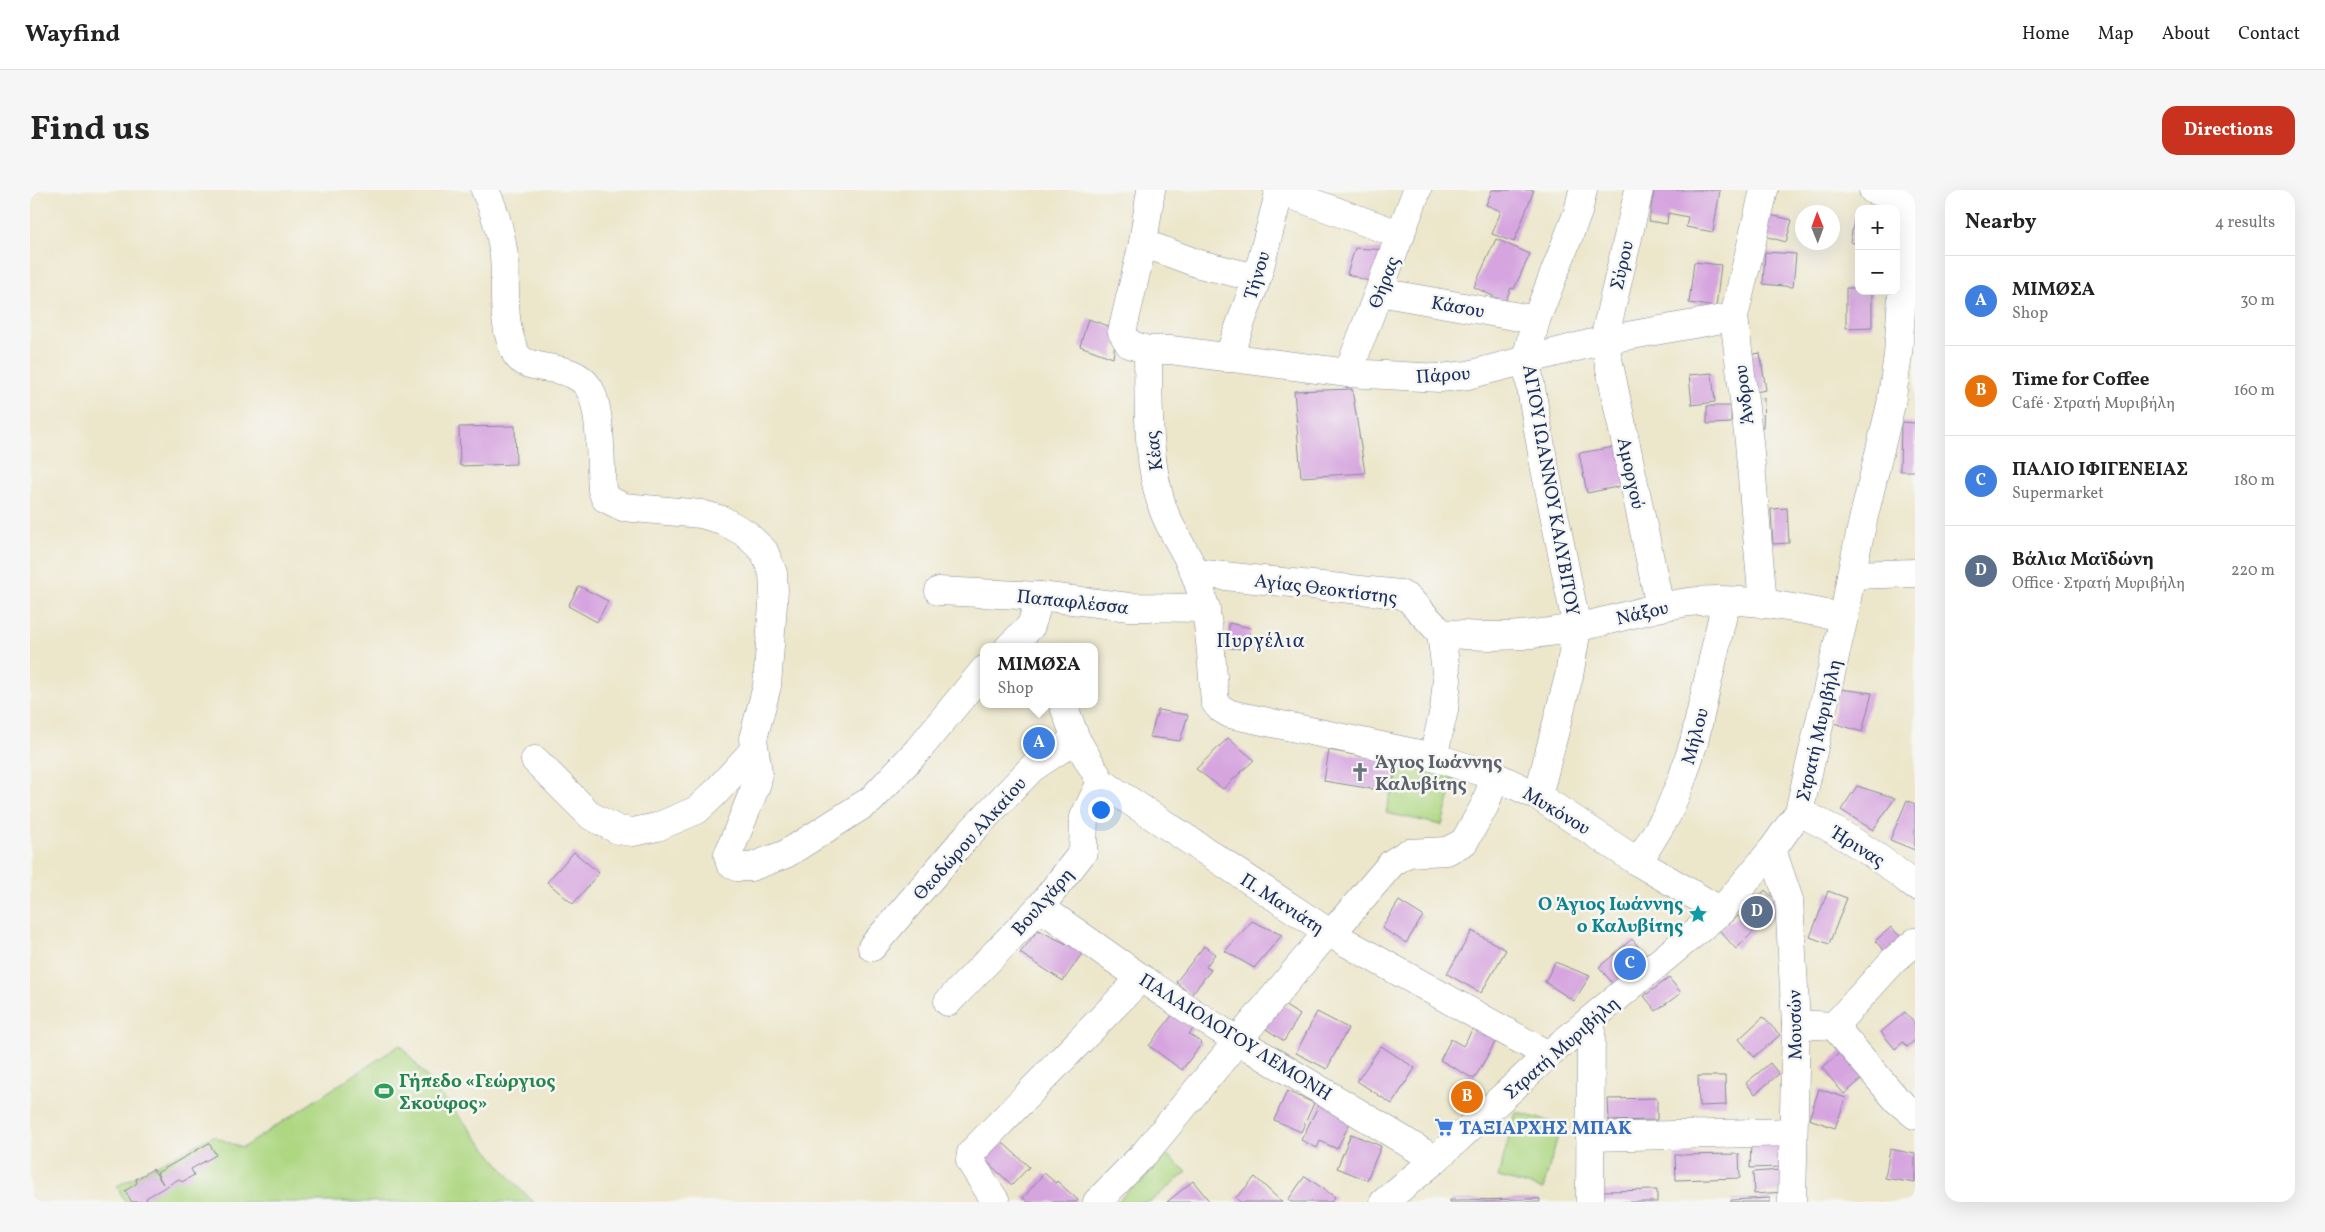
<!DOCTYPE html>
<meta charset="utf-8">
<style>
:root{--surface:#fff;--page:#f6f6f6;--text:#222;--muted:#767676;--line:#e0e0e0;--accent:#c8321e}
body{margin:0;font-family:Vollkorn,serif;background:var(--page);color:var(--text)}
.controls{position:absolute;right:15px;top:15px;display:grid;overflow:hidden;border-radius:10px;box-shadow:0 5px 20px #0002}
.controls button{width:45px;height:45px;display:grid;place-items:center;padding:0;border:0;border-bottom:1px solid var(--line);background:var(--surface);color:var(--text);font:25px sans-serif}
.compass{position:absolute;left:1765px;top:15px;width:45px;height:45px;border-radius:50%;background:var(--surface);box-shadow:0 5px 20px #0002;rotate:359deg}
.you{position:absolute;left:1070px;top:619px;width:18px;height:18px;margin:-12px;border:4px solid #fff;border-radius:50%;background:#1a73e8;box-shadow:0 0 0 8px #1a73e833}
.badge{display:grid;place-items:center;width:32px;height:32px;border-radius:50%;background:var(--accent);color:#fff;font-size:16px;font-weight:700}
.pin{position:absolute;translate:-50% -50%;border:2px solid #fff;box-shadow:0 1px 5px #0006}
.popup{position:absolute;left:950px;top:453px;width:118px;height:65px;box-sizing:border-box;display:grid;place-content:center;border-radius:10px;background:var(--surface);filter:drop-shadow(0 1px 4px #0005);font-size:16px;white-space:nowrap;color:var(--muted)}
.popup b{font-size:19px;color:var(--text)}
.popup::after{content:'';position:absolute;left:50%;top:100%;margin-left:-10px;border:10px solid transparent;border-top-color:var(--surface)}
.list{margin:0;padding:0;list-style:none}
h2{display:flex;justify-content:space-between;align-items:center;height:65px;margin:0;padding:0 20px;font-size:21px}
h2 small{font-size:16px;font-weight:400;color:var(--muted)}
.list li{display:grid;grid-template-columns:32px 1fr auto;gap:15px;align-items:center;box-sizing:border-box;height:90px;padding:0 20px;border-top:1px solid var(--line)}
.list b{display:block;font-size:19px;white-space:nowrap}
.list p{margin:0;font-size:16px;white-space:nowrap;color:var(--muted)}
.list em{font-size:16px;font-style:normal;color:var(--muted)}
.map{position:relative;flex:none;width:1885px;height:1012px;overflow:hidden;border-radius:15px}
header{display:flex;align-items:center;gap:30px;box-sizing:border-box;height:70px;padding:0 25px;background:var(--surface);border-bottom:1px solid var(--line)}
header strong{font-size:24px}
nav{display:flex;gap:28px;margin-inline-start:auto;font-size:18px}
.intro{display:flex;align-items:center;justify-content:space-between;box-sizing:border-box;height:120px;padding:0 30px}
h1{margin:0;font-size:35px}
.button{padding:12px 22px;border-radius:15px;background:var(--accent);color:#fff;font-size:18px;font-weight:700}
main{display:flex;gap:30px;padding:0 30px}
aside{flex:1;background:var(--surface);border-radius:15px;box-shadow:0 5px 20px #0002}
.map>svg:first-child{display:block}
.green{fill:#aed782;stroke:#648370}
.building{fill:#d6a4df}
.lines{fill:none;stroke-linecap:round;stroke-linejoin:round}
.minor-casing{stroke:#848a94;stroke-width:29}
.major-casing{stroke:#848a94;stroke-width:29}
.minor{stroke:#fff;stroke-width:28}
.major{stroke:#fff;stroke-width:28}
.labels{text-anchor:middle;stroke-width:5;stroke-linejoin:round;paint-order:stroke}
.street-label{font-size:19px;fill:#1b2f5e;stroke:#f6f6f2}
.worship-label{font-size:19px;font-weight:bold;fill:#5b616d;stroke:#f6f6f2;text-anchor:start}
.culture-label{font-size:19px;font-weight:bold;fill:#0d838f;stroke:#f6f6f2;text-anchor:end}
.leisure-label{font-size:19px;font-weight:bold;fill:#27864d;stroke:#f6f6f2;text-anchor:start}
.shop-label{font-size:19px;font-weight:bold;fill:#366cbe;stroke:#f6f6f2;text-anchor:start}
.neighbourhood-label{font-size:20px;letter-spacing:1px;fill:#1b2f5e;stroke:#f6f6f2}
</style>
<header>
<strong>Wayfind</strong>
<nav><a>Home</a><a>Map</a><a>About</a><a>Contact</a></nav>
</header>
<div class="intro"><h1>Find us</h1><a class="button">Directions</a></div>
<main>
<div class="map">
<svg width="1885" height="1012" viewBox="0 0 1885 1012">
<rect width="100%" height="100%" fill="#f6f6f2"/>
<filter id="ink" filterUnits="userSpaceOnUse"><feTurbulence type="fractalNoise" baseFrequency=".02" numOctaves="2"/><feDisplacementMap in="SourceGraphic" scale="10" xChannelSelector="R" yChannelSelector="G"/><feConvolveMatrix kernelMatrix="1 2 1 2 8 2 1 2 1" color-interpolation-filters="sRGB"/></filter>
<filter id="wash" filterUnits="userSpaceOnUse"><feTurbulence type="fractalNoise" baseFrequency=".0096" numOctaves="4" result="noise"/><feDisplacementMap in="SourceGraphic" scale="20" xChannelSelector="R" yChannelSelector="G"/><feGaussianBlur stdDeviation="1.12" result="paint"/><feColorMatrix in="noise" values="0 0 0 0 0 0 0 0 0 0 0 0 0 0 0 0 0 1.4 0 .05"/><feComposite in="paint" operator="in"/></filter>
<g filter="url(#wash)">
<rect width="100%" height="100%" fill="#ece6ca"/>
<g class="green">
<polygon points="1367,573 1425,586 1412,635 1356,623"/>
<polygon points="370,855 489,998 504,1012 95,1012 87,996 183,946 212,958"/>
<polygon points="1486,922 1531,935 1513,999 1468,987"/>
<polygon points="1135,963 1157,982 1120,1012 1087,1012"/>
</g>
<g id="blocks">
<g class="building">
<polygon points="1462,0 1504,0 1484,52 1462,44 1471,21 1456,15"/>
<polygon points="1624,0 1690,0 1683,42 1656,37 1658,27 1638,23 1637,34 1619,31"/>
<polygon points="1826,21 1829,22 1829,54 1820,52"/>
<polygon points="1736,24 1762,30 1756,52 1731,45"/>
<polygon points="1466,49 1500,64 1484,99 1481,98 1475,112 1444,97"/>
<polygon points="1325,58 1357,60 1344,93 1317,84"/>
<polygon points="1735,62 1766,64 1763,97 1733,94"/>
<polygon points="1664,72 1691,75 1686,117 1659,113"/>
<polygon points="1816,98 1829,98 1829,101 1842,101 1842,137 1816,138"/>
<polygon points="1058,129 1087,139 1083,168 1050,156"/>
<polygon points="1730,163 1736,200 1720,203 1714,166"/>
<polygon points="1682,183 1685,212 1662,215 1659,185"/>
<polygon points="1322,199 1335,283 1271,287 1264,201"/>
<polygon points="1722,207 1734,208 1733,237 1721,237"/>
<polygon points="1677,216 1701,216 1701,233 1677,234"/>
<polygon points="1871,232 1885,233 1885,281 1870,281"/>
<polygon points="485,236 486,274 430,276 429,237"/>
<polygon points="1590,256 1597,295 1557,303 1549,263"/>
<polygon points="1757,318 1759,353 1743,354 1741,319"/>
<polygon points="549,396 578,411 567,432 538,416"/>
<polygon points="1199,433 1221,438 1217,459 1198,458"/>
<polygon points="1810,499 1842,503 1832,542 1801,532"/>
<polygon points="1128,520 1158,525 1150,551 1120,547"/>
<polygon points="1198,548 1224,570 1193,599 1166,579"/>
<polygon points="1299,560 1367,573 1361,602 1294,591"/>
<polygon points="1827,596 1865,608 1843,640 1811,620"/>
<polygon points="1877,610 1885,614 1885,660 1860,650"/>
<polygon points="544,662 569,683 543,714 517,692"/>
<polygon points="1735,700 1752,716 1734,735 1718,720"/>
<polygon points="1798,701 1817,708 1799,754 1780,747"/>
<polygon points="1369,711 1393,726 1376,753 1352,738"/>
<polygon points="1708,726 1724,741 1706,759 1689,740"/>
<polygon points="1222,731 1252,745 1224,778 1195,761"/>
<polygon points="1861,737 1875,752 1859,766 1845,751"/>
<polygon points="1008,740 1053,762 1033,791 990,763"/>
<polygon points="1442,741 1476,760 1451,803 1417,784"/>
<polygon points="1602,749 1617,767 1584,795 1569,777"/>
<polygon points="1174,756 1185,764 1176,777 1181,780 1161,805 1146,792"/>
<polygon points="1525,772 1560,786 1544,811 1515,792"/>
<polygon points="1639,788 1651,803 1626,821 1614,806"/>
<polygon points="1249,812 1270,825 1254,851 1233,837"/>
<polygon points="1287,822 1318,838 1297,879 1266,863"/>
<polygon points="1875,822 1885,834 1885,850 1877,857 1873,852 1865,859 1851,842"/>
<polygon points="1143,824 1163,839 1159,844 1172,853 1152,880 1119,856"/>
<polygon points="1733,827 1750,845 1724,867 1709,849"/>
<polygon points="1448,830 1471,842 1444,889 1410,870 1421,849 1433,856"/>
<polygon points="1351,856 1385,878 1362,914 1327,891"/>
<polygon points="1814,859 1838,884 1814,904 1792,878"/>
<polygon points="1740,873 1749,884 1725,904 1716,893"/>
<polygon points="1668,886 1695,886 1696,915 1669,916"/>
<polygon points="1789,899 1816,908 1805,938 1779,929"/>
<polygon points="1257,901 1284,913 1271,942 1244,930"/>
<polygon points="1293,907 1325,923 1307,959 1290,951 1287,958 1271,950"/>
<polygon points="1627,908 1627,930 1579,931 1578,909"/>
<polygon points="1321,944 1351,956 1337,990 1307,978"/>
<polygon points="971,951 999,977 982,995 954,969"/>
<polygon points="179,953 186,965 161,979 164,985 152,992 149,989 116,1008 117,1010 114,1012 102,1012 95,1001 107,993 106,989 123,979 133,994 127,983"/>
<polygon points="1721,953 1752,953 1751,977 1720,978"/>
<polygon points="1860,959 1885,964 1885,993 1855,988"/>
<polygon points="1709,964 1710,988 1646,990 1645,965"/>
<polygon points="1752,980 1754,1002 1724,1004 1723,982"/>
<polygon points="1014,983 1026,993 1027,991 1048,1010 1046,1012 998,1012 993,1008"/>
<polygon points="1275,986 1305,1007 1301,1012 1261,1012 1258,1010"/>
<polygon points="1225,987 1252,1012 1210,1012 1206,1008"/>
<polygon points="1163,991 1180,1012 1137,1012"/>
<polygon points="1627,1000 1627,1012 1572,1012 1572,1001"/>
<polygon points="1740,1008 1740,1012 1701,1012 1701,1010"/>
<polygon points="1510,1009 1510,1012 1420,1012 1420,1010"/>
</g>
</g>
</g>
<g filter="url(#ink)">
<use href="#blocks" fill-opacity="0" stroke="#848a94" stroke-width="1"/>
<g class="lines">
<g class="minor-casing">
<g id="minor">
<path d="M455,0C465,21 471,43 474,66C477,100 470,131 486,164C497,184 543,171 559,198C572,220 570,274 572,300L575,308L593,317L671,324L692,330L715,343L734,361L743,383L744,400L737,496L723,549L728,582L727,593L698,665L700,673L707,677H721L756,664L841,610L888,560L954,480"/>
<path d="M1121,0L1113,53L1092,142L1099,154L1118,160C1119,213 1116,269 1133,319C1141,342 1157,362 1165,384C1181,424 1181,469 1185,512L1190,518L1200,524L1403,567L1465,586L1508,606L1608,672L1691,721"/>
<polyline points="1248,0 1371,45"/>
<polyline points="1609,0 1574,150 1630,417"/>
<polyline points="1843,0 1885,12"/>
<polyline points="1113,53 1169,74 1227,88"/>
<polyline points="1349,102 1506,130"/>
<polyline points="1118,160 1141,160 1318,183 1410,188 1438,185 1574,150 1704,127"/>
<polyline points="1198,168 1227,88 1250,0"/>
<polyline points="1318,183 1387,0"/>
<polyline points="1165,383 1370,404 1379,409 1411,443"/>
<polyline points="1821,385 1885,383"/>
<polyline points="909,401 1010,406 1099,417 1176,418"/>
<polyline points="1733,414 1719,252 1704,127 1734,0"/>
<path d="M1411,443C1459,448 1500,447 1548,437C1585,430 1621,417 1659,412C1710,405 1765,419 1814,427"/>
<polyline points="979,457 1001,436 1010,406"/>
<polyline points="1033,514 1046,549 1071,592 1301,744 1518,865"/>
<polyline points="1403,567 1414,520 1417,490 1411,443"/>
<polyline points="505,570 561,626 588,640 603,642 627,637 667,620 684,604 724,560"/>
<polyline points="1508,606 1539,486 1547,438 1513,269 1496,169 1506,130 1548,22 1553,0"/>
<polyline points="1742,660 1759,710 1766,834 1762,1012"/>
<polyline points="1608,672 1637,625 1652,589 1664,552 1696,411"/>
<path d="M1010,717C1075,763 1139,809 1207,850C1273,890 1340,929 1405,970"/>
<polyline points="842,757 936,647 1002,578 1046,549"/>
<polyline points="918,812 1010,717 1053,662 1054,627 1071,592"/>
<polyline points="1766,834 1804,836 1867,910 1885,925"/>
<polyline points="1804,836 1863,771 1885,752"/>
<polyline points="1560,947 1763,942"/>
<polyline points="966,1012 940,971 941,963 1111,788"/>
<polyline points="1067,1012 1115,963 1291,750 1301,744 1362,673 1378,663 1417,661 1434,652 1455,615 1465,586"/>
<polyline points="1560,1012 1561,831"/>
</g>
</g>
<g class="major-casing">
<g id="major">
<path d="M1769,622C1811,642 1849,666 1885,696"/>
<polyline points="1354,1012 1405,970 1518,865 1691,721 1742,660 1769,622 1814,427 1821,385 1834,326 1861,214 1868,165 1874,77 1885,14"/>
</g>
</g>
<use href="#minor" class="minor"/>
<use href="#major" class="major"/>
</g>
</g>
<defs>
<g id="church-bare" transform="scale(1.5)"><path d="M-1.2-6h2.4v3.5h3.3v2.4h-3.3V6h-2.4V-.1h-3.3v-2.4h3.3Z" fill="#6b7280" stroke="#f6f6f2" stroke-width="2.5" paint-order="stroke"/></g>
<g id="sight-bare" transform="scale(1.5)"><path d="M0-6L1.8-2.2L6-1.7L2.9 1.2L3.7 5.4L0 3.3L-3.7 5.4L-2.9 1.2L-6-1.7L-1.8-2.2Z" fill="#0f9aa8" stroke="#f6f6f2" stroke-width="2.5" paint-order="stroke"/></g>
<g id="stadium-bare" transform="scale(1.5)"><path d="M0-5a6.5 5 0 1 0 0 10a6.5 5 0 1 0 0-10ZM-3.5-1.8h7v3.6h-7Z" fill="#2e9e5b" stroke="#f6f6f2" stroke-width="2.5" paint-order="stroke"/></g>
<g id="supermarket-bare" transform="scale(1.5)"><path d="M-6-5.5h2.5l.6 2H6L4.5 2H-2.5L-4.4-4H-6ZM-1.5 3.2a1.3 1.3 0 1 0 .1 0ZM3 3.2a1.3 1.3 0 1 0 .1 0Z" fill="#3f7fe0" stroke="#f6f6f2" stroke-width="2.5" paint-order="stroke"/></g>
</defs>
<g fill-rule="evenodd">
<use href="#church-bare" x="1330" y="582"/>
<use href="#sight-bare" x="1668" y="724"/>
<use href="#stadium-bare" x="354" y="901"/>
<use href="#supermarket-bare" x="1414" y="937"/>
</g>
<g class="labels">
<g class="street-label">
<text transform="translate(1591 75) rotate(-77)" y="7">Σύρου</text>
<text transform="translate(1226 85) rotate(-73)" y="7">Τήνου</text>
<text transform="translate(1353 92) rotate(-69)" y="7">Θήρας</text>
<text transform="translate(1428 116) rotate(10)" y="7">Κάσου</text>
<text transform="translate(1413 184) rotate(-4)" y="7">Πάρου</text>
<text transform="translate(1713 205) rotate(-97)" y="7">Άνδρου</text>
<text transform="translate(1123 261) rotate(-97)" y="7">Κέας</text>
<text transform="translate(1602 283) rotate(78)" y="7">Αμοργού</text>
<text transform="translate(1522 300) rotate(80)" y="7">ΑΓΙΟΥ ΙΩΑΝΝΟΥ ΚΑΛΥΒΙΤΟΥ</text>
<text transform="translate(1296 398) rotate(7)" y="7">Αγίας Θεοκτίστης</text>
<text transform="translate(1043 411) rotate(6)" y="7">Παπαφλέσσα</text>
<text transform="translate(1612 422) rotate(-13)" y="7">Νάξου</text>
<text transform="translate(1788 540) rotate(-77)" y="7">Στρατή Μυριβήλη</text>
<text transform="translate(1664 546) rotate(-75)" y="7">Μήλου</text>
<text transform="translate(1527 620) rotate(31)" y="7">Μυκόνου</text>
<text transform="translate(939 648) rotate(-48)" y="7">Θεοδώρου Αλκαίου</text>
<text transform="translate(1829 656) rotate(32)" y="7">Ήρινας</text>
<text transform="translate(1012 711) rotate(-49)" y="7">Βουλγάρη</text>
<text transform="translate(1253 713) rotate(33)" y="7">Π. Μανιάτη</text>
<text transform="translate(1764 835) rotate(-91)" y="7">Μουσών</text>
<text transform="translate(1206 846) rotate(32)" y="7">ΠΑΛΑΙΟΛΟΓΟΥ ΛΕΜΟΝΗ</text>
<text transform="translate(1531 857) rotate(-41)" y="7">Στρατή Μυριβήλη</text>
</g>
<g class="worship-label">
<text x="1345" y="578">Άγιος Ιωάννης<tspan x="1345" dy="22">Καλυβίτης</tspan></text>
</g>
<g class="culture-label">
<text x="1653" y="720">Ο Άγιος Ιωάννης<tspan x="1653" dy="22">ο Καλυβίτης</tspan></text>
</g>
<g class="leisure-label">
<text x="369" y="897">Γήπεδο «Γεώργιος<tspan x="369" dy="22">Σκούφος»</tspan></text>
</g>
<g class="shop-label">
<text x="1429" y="944">ΤΑΞΙΑΡΧΗΣ ΜΠΑΚ</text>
</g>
<g class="neighbourhood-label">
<text x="1231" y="457">Πυργέλια</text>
</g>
</g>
</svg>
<div class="controls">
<button>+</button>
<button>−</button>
</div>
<svg class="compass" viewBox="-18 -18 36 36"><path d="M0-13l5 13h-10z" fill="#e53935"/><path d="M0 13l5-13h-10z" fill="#767676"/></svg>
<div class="you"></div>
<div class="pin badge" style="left:1009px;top:553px;background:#3f7fe0">A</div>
<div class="popup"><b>MIMØΣΑ</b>Shop</div>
<div class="pin badge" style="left:1437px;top:907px;background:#e8710a">B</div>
<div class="pin badge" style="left:1600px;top:774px;background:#3f7fe0">C</div>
<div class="pin badge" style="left:1727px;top:722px;background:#5c6f8a">D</div>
</div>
<aside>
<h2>Nearby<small>4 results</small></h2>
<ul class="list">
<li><span class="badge" style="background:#3f7fe0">A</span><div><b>MIMØΣΑ</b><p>Shop</p></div><em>30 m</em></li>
<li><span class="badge" style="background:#e8710a">B</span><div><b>Time for Coffee</b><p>Café · Στρατή Μυριβήλη</p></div><em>160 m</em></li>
<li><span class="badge" style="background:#3f7fe0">C</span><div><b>ΠΑΛΙΟ ΙΦΙΓΕΝΕΙΑΣ</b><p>Supermarket</p></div><em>180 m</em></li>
<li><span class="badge" style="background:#5c6f8a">D</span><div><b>Βάλια Μαϊδώνη</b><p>Office · Στρατή Μυριβήλη</p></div><em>220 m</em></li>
</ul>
</aside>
</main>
